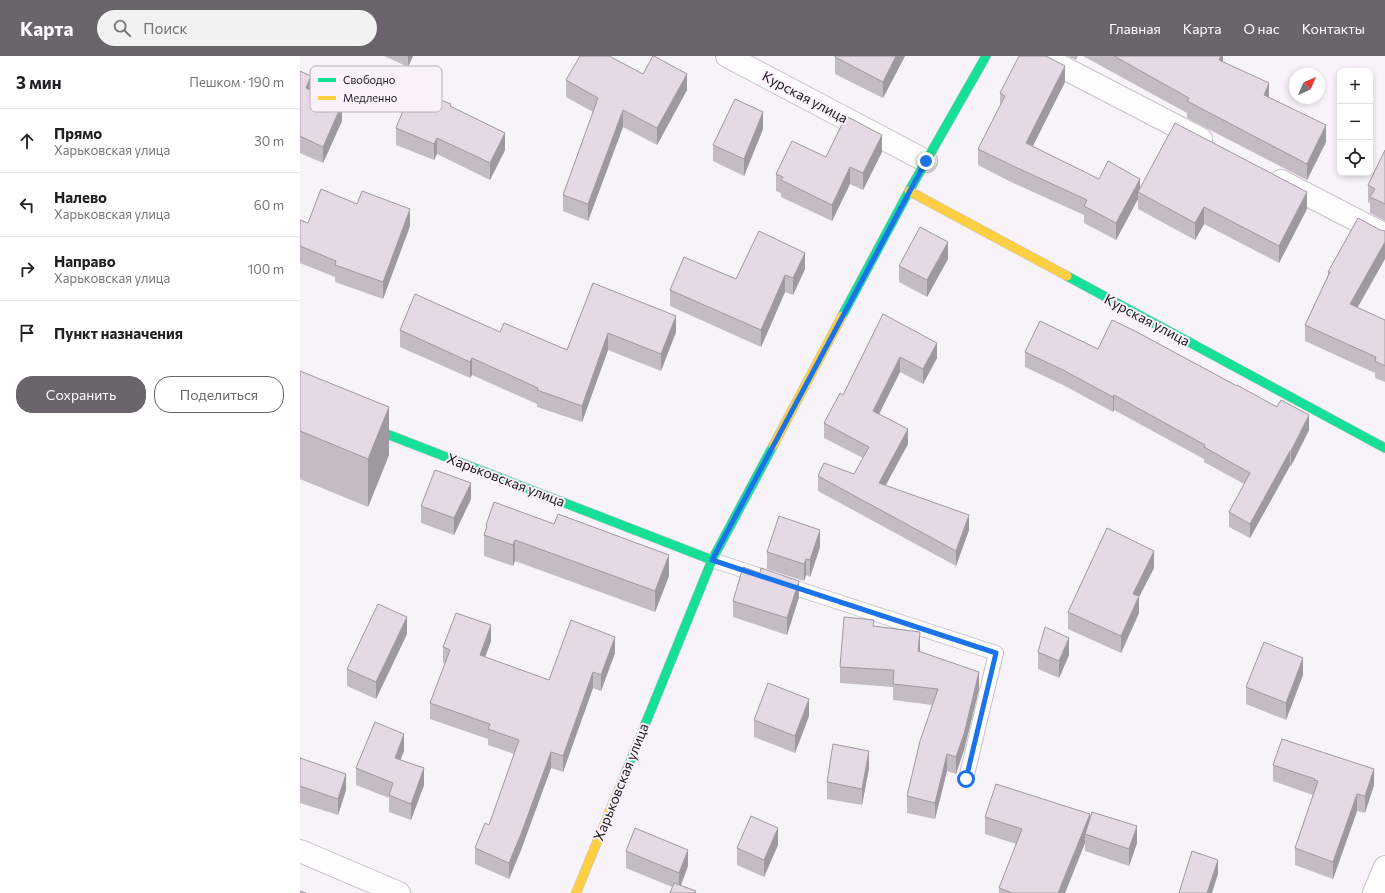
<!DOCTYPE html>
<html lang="ru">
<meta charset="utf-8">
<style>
:root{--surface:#fff;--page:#f2f2f2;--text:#202124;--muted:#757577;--line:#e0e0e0;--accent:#69656a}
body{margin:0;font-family:Commissioner,sans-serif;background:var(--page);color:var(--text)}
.controls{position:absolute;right:12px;top:12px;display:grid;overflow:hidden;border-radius:8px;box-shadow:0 2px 6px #0003}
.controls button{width:36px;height:36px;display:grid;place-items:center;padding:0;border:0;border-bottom:1px solid var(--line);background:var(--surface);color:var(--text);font:20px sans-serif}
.compass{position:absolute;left:989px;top:12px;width:36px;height:36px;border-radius:50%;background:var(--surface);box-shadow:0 2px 6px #0003;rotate:45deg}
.stop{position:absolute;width:12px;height:12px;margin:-9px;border:3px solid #1a73e8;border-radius:50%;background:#fff}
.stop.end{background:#1a73e8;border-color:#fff;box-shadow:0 1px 4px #0008}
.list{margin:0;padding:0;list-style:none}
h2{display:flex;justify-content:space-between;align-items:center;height:52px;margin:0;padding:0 16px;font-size:17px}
h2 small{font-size:13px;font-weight:400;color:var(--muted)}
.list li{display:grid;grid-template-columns:26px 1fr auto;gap:12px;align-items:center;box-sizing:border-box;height:64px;padding:0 16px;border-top:1px solid var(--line)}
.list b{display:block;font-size:15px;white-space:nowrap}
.list p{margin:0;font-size:13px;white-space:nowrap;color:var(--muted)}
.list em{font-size:13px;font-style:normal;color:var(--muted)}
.actions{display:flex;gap:8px;padding:12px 16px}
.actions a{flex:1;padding:9px 0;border:1px solid var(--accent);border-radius:16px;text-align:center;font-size:14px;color:var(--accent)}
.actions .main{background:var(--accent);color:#fff}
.icon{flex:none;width:22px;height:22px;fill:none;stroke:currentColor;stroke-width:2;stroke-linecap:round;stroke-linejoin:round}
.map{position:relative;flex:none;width:1085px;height:837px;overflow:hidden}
header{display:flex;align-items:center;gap:24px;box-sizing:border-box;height:56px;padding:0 20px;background:var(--accent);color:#fff}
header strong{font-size:19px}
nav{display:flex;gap:22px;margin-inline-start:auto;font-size:14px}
.search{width:280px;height:36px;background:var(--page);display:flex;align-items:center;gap:10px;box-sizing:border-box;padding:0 14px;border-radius:22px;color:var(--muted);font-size:15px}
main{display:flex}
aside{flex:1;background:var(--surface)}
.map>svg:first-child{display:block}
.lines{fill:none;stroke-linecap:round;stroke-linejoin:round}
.lane-casing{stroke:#c5c2c6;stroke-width:16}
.street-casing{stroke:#c5c2c6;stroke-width:24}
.fast-casing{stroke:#c5c2c6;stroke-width:10}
.slow-casing{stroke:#c5c2c6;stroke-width:10}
.lane{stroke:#fefdfe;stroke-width:14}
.street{stroke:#fefdfe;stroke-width:22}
.fast{stroke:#16e098;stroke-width:9}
.slow{stroke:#ffcf43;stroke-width:9}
.wall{fill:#c4bbc5}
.shaded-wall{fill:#a098a0}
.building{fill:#e4d9e5;stroke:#a098a0}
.route{stroke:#1a73e8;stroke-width:5}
.labels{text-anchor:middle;stroke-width:4;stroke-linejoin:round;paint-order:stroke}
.street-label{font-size:14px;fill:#1c191d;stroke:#faf1fb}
.key{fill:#faf1fb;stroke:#b7b0b8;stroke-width:1}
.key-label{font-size:11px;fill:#1c191d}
</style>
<header>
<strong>Карта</strong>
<div class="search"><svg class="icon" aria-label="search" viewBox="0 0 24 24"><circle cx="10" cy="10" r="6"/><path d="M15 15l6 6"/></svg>Поиск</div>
<nav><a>Главная</a><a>Карта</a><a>О нас</a><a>Контакты</a></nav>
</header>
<main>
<aside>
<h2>3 мин<small>Пешком · 190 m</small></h2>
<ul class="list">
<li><svg class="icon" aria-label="ahead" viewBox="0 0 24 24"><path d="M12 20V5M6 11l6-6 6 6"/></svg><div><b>Прямо</b><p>Харьковская улица</p></div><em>30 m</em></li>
<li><svg class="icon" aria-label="left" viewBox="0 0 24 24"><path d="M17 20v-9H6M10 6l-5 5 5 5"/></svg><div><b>Налево</b><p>Харьковская улица</p></div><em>60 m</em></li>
<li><svg class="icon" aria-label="right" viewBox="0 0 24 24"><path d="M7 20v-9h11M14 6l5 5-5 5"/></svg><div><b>Направо</b><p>Харьковская улица</p></div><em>100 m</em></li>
<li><svg class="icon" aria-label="arrive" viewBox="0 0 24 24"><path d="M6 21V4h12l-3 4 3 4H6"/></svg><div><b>Пункт назначения</b></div></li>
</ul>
<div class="actions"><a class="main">Сохранить</a><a>Поделиться</a></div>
</aside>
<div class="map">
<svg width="1085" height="837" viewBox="0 0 1085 837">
<rect width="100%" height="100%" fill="#f8f3f9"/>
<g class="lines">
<g class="lane-casing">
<g id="lane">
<polyline points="412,504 461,520"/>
<polyline points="480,527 696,597 666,723"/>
</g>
</g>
<g class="street-casing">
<g id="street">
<polyline points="427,0 626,105"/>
<polyline points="741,0 901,83"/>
<polyline points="981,125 1085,179"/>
<polyline points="0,795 99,837"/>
<polyline points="1074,837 1085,811"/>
</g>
</g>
<g class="fast-casing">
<g id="fast">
<polyline points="767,220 1085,392"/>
<polyline points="542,260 609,135 686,0"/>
<polyline points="61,368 412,504"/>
<polyline points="325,718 412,504 473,390"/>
</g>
</g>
<g class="slow-casing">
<g id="slow">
<polyline points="609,135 767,220"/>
<polyline points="473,390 542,260"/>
<polyline points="276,837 325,718"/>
</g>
</g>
<use href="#lane" class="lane"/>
<use href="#street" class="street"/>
<use href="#fast" class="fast"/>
<use href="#slow" class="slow"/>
</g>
<g class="wall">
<polygon points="84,0 113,0 108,11"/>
<polygon points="535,0 605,0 583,42 535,18"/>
<polygon points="768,0 778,0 776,4"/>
<polygon points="783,0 923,0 923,6 1026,86 1007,124 887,62 887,57"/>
<polygon points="0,15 11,35 42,65 23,107 0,97"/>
<polygon points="343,18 387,34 357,89 323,71 288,165 263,155 263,139 293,56 266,41 266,24"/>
<polygon points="765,26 732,91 799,123 840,133 1007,153 979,207 904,168 895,184 838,153 838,143 816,184 784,167 784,159 711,126 678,109 678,93 700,50 700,37"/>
<polygon points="151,51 205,94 190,124 137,98 134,104 96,89 96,72"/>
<polygon points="463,73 444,120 413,105 413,89"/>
<polygon points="1085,94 1085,165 1070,157 1070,147 1068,146 1068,129"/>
<polygon points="582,96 563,134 550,128 532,165 481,141 481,137 476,135 476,118 526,101"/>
<polygon points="57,148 110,170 83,243 35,226 35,221 0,207 0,164 8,167"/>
<polygon points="1058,162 1058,252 1085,264 1085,326 1075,322 1075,317 1005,285 1005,269 1028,219 1028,216"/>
<polygon points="648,203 627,241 599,226 599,210"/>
<polygon points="505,213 493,239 485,236 461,291 370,250 370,234"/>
<polygon points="293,227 376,276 361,315 308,294 282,366 237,351 237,348 172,319 170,322 100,291 100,274 200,276 267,294"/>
<polygon points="583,258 637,302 623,328 600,316 579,358 608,388 585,429 669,474 656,510 518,435 518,420 554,418 563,402 524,382 524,367 543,339"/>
<polygon points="798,293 1009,374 991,410 990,410 950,482 929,471 929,456 944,428 904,406 904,403 814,354 813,356 765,330 725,311 725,296"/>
<polygon points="0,315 89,399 68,451 0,423"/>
<polygon points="171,443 154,479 121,467 121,450"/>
<polygon points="254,468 369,520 355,556 215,505 213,510 184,500 184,479 186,474 186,469"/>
<polygon points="520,491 510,521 506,519 504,525 467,513 467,496"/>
<polygon points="854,512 839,541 839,557 821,597 768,573 768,556"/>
<polygon points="499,541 487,579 433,561 433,545"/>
<polygon points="574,570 620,593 620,596 679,633 664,694 656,718 647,715 635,763 607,757 607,740 632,649 593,644 593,631 540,627 540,611"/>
<polygon points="107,578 76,643 47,630 47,613"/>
<polygon points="191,585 185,601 249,624 315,597 301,635 293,632 263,716 251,712 221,794 209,823 175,808 175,792 189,769 214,698 188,689 188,683 130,663 130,647 145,608 143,607 143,591"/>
<polygon points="738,596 769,599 759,622 738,613"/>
<polygon points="1003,619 986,664 946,648 946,631"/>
<polygon points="509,660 495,697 454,681 454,664"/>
<polygon points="104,695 100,704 124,729 111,764 89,756 89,742 56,729 56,712"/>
<polygon points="0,702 46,734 38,759 0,747"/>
<polygon points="973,709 1074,729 1065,757 1057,755 1033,823 995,809 995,792 1013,739 973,725"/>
<polygon points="569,712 562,749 527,743 527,726"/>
<polygon points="685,761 790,763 837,787 829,810 785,795 785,787 765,837 699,837 699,832 716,788 685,778"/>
<polygon points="478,789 464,821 437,809 437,792"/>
<polygon points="326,795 388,810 381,830 396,837 372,831 326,812"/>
</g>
<g class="shaded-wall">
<polygon points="108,0 113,0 108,11"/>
<polygon points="596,0 605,0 583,42 583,26"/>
<polygon points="921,0 923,0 923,13 919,4"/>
<polygon points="765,10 765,26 726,104 726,87"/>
<polygon points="387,18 387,34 357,89 357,72"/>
<polygon points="11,20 11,37 6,32"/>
<polygon points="969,27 969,44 964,39"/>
<polygon points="42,48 42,65 23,107 23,91"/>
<polygon points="323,54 323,71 288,165 288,148"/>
<polygon points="463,56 463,73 444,120 444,103"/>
<polygon points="1026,69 1026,86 1007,124 1007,108"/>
<polygon points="205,77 205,94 190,124 190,107"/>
<polygon points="582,79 582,96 563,134 563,117"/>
<polygon points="137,82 137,98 134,104 134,88"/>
<polygon points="550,111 550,128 532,165 532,149"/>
<polygon points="840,123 840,137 838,136 838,143 816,184 816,167"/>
<polygon points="1007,136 1007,153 979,207 979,190"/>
<polygon points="904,151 904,168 895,184 895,167"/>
<polygon points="110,153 110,170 83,243 83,226"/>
<polygon points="648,186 648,203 627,241 627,224"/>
<polygon points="1085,186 1085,203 1050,265 1050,248"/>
<polygon points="505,197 505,213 493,239 493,222"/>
<polygon points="485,219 485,236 461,291 461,274"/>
<polygon points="376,260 376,276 361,315 361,298"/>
<polygon points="308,277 308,294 282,366 282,350"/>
<polygon points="637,287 637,302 623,328 623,313"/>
<polygon points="600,301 600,316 573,370 573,355"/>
<polygon points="172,302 172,319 170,322 170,306"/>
<polygon points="814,339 814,354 813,356 813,341"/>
<polygon points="89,351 89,399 68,451 68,403"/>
<polygon points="1009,359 1009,374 991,410 991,395"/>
<polygon points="608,373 608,388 579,442 579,427"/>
<polygon points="990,395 990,410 950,482 950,468"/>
<polygon points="171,427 171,443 154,479 154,462"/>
<polygon points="669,459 669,474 656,510 656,495"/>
<polygon points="520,474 520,491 510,521 510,504"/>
<polygon points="215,484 215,505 213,510 213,489"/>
<polygon points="854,495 854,512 839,541 839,557 821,597 821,580 833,538"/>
<polygon points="369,499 369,520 355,556 355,535"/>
<polygon points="506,503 506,519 504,525 504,508"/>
<polygon points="499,525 499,541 487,579 487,562"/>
<polygon points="107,561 107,578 76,643 76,626"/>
<polygon points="191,569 191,585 180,615 180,599"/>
<polygon points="620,576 620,593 618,612 618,595"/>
<polygon points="315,581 315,597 301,635 301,619"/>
<polygon points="769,582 769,599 759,622 759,605"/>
<polygon points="1003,602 1003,619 986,664 986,647"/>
<polygon points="293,616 293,632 263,716 263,700"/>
<polygon points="679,616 679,633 664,694 656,718 656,701"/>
<polygon points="509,643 509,660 495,697 495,680"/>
<polygon points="104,678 104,695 95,718 95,702"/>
<polygon points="569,695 569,712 562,749 562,733"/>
<polygon points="251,696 251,712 221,794 209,823 209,807"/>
<polygon points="647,698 647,715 635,763 635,747"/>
<polygon points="124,712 124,729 111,764 111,748"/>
<polygon points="1074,713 1074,729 1065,757 1065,740"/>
<polygon points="46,718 46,734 38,759 38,743"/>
<polygon points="1057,738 1057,755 1033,823 1033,806"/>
<polygon points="790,758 790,775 785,778 785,787 765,837 758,837"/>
<polygon points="837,770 837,787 829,810 829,793"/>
<polygon points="478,772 478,789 464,821 464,804"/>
<polygon points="388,794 388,810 379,833 379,817"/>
<polygon points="918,804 918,818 912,837 907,837"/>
</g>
<g class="building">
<polygon points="280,0 309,0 343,18 353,0 354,0 387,18 357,72 323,54 288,148 263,139 298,42 266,24"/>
<polygon points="535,0 596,0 583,26 535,1"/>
<polygon points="719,0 746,0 765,10 726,87 799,123 808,105 840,123 816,167 784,150 787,144 711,109 678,93 705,40 700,37"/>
<polygon points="814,0 921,0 919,4 969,27 964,39 1026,69 1007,108 887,45 889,42"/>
<polygon points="0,15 11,20 6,32 42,48 23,91 0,80"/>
<polygon points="112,33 151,48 150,50 205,77 190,107 137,82 134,88 96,72"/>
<polygon points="435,43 463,56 444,103 413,89"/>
<polygon points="546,60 582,79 563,117 550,111 532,149 481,124 483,121 476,118 492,85 526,101"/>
<polygon points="875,67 1007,136 979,190 904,151 895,167 838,136"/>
<polygon points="1085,94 1085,148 1070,141 1075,133 1068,129"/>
<polygon points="21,133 57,148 62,135 110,153 83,226 35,209 36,205 0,190 0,164 8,167"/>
<polygon points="1058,162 1080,174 1085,175 1085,186 1050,248 1085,264 1085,310 1075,305 1076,301 1005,269 1030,216 1028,216"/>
<polygon points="620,171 648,186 627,224 599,210"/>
<polygon points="459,175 505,197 493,222 485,219 461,274 370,234 384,201 436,223"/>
<polygon points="293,227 376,260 361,298 308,277 282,350 237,334 238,332 172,302 170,306 100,274 115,238 200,276 204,267 267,294"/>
<polygon points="583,258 637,287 623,313 600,301 573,355 608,373 579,427 669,459 656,495 518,420 524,407 554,418 569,391 524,367 540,337 543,339"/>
<polygon points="812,264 835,275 937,330 937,329 977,351 981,344 1009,359 991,395 990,395 950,468 929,456 950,417 904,391 905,389 814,339 813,341 765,315 725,296 740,265 798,293"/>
<polygon points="0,315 89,351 68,403 0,375"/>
<polygon points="135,414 171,427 154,462 121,450"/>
<polygon points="194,446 254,468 258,458 369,499 355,535 215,484 213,489 184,479 187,470 186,469"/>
<polygon points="479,460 520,474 510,504 506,503 504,508 467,496"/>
<polygon points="807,472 854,495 833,538 839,540 821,580 768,556"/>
<polygon points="443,511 460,517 461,512 499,525 487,562 433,545"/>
<polygon points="78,548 107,561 76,626 47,613"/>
<polygon points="156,557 191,569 180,599 249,624 271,564 315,581 301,619 293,616 263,700 251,696 221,778 209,807 175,792 185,767 189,769 219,684 188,673 190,668 130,647 150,594 143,591"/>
<polygon points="544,561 574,564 573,570 620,576 618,595 679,616 664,678 656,701 647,698 635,747 607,740 620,685 638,633 593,628 594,614 540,611"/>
<polygon points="745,571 769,582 759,605 738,596"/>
<polygon points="964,586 1003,602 986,647 946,631"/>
<polygon points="468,627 509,643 495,680 454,664"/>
<polygon points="75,666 104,678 95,702 124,712 111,748 89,739 93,727 56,712"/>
<polygon points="982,683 1074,713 1065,740 1057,738 1033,806 995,792 1018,725 1014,724 1015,723 973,709"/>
<polygon points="533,688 569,695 562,733 527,726"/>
<polygon points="0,702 46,718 38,743 0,730"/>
<polygon points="696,728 790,758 758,837 712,837 699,832 722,773 685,761"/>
<polygon points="792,756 837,770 829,793 785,778"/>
<polygon points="451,760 478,772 464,804 437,792"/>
<polygon points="335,772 388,794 379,817 326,795"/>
<polygon points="892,795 918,804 907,837 879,837"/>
<polygon points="374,827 396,835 395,837 370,837"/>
<polygon points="0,835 6,837 0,837"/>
</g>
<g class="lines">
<polyline class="route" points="626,105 412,504 696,597 666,723"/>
</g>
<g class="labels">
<g class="street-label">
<text transform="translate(505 41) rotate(28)" y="5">Курская улица</text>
<text transform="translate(847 264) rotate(28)" y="5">Курская улица</text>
<text transform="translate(206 424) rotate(21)" y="5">Харьковская улица</text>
<text transform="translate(321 726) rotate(-68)" y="5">Харьковская улица</text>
</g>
</g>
<rect x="10" y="10" width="132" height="46" rx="6" class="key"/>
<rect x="18" y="22" width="18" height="4" fill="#16e098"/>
<rect x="18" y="40" width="18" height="4" fill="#ffcf43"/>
<g class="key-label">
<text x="43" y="28">Свободно</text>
<text x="43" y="46">Медленно</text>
</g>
</svg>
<div class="controls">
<button>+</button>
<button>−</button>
<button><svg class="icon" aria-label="locate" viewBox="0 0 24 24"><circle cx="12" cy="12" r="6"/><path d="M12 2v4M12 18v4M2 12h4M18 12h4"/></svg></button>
</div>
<svg class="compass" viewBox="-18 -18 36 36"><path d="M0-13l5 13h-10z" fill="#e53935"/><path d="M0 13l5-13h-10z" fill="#757577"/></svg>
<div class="stop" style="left:666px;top:723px"></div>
<div class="stop end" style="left:626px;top:105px"></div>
</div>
</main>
